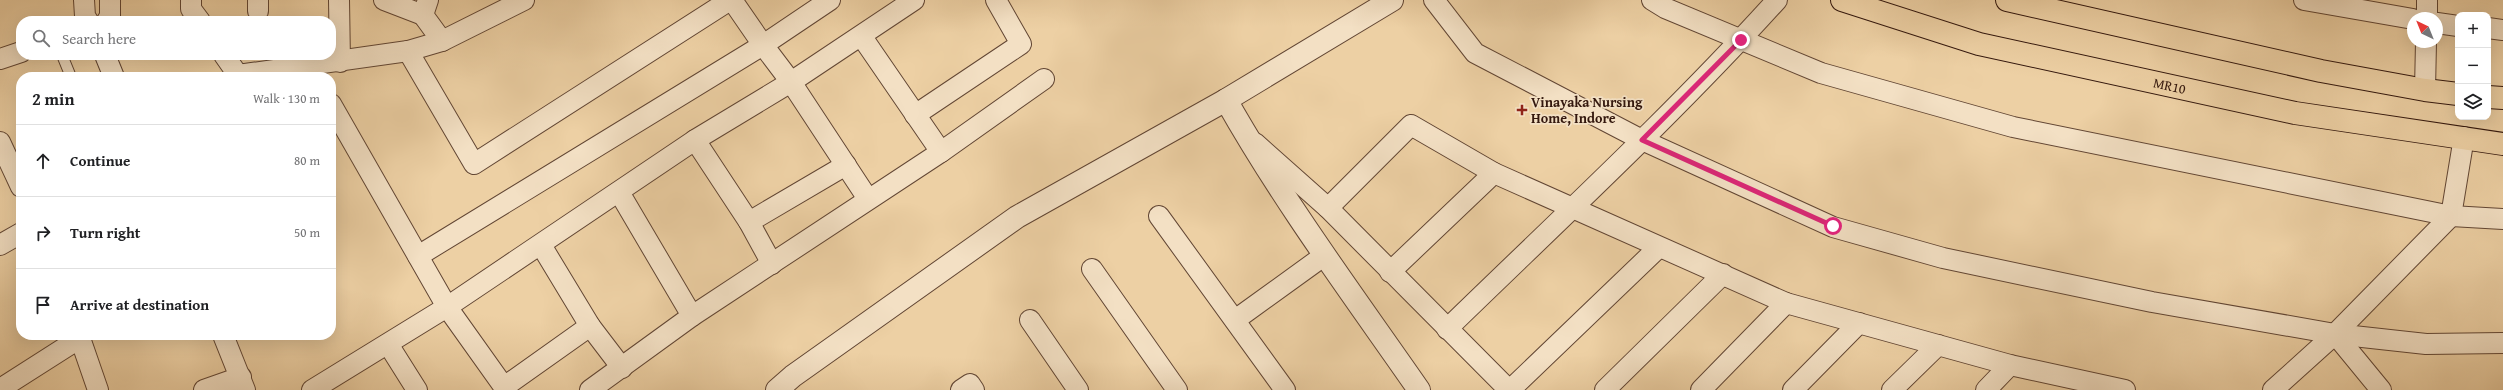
<!DOCTYPE html>
<meta charset="utf-8">
<style>
:root{--surface:#fff;--page:#f2f2f2;--text:#202124;--muted:#757577;--line:#e0e0e0}
body{margin:0;font-family:"Gentium Book Plus",serif;background:var(--page);color:var(--text)}
.controls{position:absolute;right:12px;top:12px;display:grid;overflow:hidden;border-radius:8px;box-shadow:0 4px 16px #0002}
.controls button{width:36px;height:36px;display:grid;place-items:center;padding:0;border:0;border-bottom:1px solid var(--line);background:var(--surface);color:var(--text);font:20px sans-serif}
.compass{position:absolute;left:2407px;top:12px;width:36px;height:36px;border-radius:50%;background:var(--surface);box-shadow:0 4px 16px #0002;rotate:317deg}
.stop{position:absolute;width:12px;height:12px;margin:-9px;border:3px solid #db2777;border-radius:50%;background:#fff}
.stop.end{background:#db2777;border-color:#fff;box-shadow:0 1px 4px #0008}
.list{margin:0;padding:0;list-style:none}
h2{display:flex;justify-content:space-between;align-items:center;height:52px;margin:0;padding:0 16px;font-size:17px}
h2 small{font-size:13px;font-weight:400;color:var(--muted)}
.list li{display:grid;grid-template-columns:26px 1fr auto;gap:12px;align-items:center;box-sizing:border-box;height:72px;padding:0 16px;border-top:1px solid var(--line)}
.list b{display:block;font-size:15px;white-space:nowrap}
.list em{font-size:13px;font-style:normal;color:var(--muted)}
.icon{flex:none;width:22px;height:22px;fill:none;stroke:currentColor;stroke-width:2;stroke-linecap:round;stroke-linejoin:round}
.map{position:relative;flex:none;width:2503px;height:390px;overflow:hidden}
.search{position:absolute;background:var(--surface);box-shadow:0 4px 16px #0002;left:16px;top:16px;width:320px;height:44px;display:flex;align-items:center;gap:10px;box-sizing:border-box;padding:0 14px;border-radius:16px;color:var(--muted);font-size:15px}
.panel{position:absolute;background:var(--surface);box-shadow:0 4px 16px #0002;left:16px;top:72px;width:320px;height:268px;border-radius:16px}
.map>svg:first-child{display:block}
.lines{fill:none;stroke-linecap:round;stroke-linejoin:round}
.service-casing{stroke:#624634;stroke-width:12}
.minor-casing{stroke:#624634;stroke-width:22}
.tertiary-casing{stroke:#624634;stroke-width:24}
.primary-casing{stroke:#34180e;stroke-width:24}
.service{stroke:#f3e0c4;stroke-width:10}
.minor{stroke:#f3e0c4;stroke-width:20}
.tertiary{stroke:#f3e0c4;stroke-width:22}
.primary{stroke:#edd0a4;stroke-width:22}
.route{stroke:#db2777;stroke-width:5}
.poi-dot{fill:#8f2418;stroke:#f3e0c4;stroke-width:1.5}
.labels{text-anchor:middle;stroke-width:3.5;stroke-linejoin:round;paint-order:stroke}
.street-label{font-size:14px;fill:#34180e;stroke:#f3e0c4}
.poi-label{font-size:14px;font-weight:bold;fill:#34180e;stroke:#f3e0c4;text-anchor:start}
</style>
<div class="map">
<svg width="2503" height="390" viewBox="0 0 2503 390">
<rect width="100%" height="100%" fill="#edd0a4"/>
<filter id="stains"><feTurbulence type="fractalNoise" baseFrequency=".005" numOctaves="4"/><feColorMatrix values="0 0 0 0 .2 0 0 0 0 .09 0 0 0 0 .02 0 0 0 .5 -.17"/></filter>
<radialGradient id="worn" r=".72"><stop offset=".6" stop-color="#630" stop-opacity="0"/><stop offset="1" stop-color="#630" stop-opacity=".3"/></radialGradient>
<g class="lines">
<g class="service-casing">
<polyline id="service" points="62,55 71,77"/>
</g>
<g class="minor-casing">
<g id="minor">
<polyline points="84,0 85,16 88,21"/>
<polyline points="191,0 191,9 200,21"/>
<polyline points="339,0 340,62"/>
<polyline points="384,0 423,15"/>
<polyline points="428,0 423,15 442,41"/>
<polyline points="732,0 763,45 791,82 868,199"/>
<polyline points="1434,0 1475,53 1642,140 1833,227 1943,258 2152,302 2335,334 2426,344 2503,343"/>
<polyline points="1652,0 1665,8 1821,73 2013,127 2451,216 2503,219"/>
<polyline points="2304,0 2413,19"/>
<polyline points="258,11 258,0"/>
<polyline points="2427,18 2427,0"/>
<polyline points="107,21 110,16 110,0"/>
<polyline points="2437,23 2458,26"/>
<polyline points="2488,28 2503,30"/>
<polyline points="408,51 474,164 730,0"/>
<polyline points="105,55 114,77"/>
<polyline points="224,55 238,75"/>
<polyline points="0,59 21,52"/>
<polyline points="236,77 238,75 408,51 442,41 524,0"/>
<polyline points="2425,90 2426,42"/>
<polyline points="331,104 447,307 504,387 590,326 541,245"/>
<polyline points="915,115 1021,44 996,0"/>
<polyline points="695,140 749,222 772,264"/>
<polyline points="0,142 21,187"/>
<polyline points="1255,143 1328,208 1509,390"/>
<polyline points="941,152 1044,79"/>
<polyline points="619,192 692,316 941,152 862,37"/>
<polyline points="1328,208 1411,125 1494,173 1786,303 2010,365 2125,390"/>
<polyline points="1159,216 1285,390"/>
<polyline points="749,222 846,165"/>
<polyline points="0,245 21,233"/>
<polyline points="418,256 763,45 830,0"/>
<polyline points="1092,269 1177,390"/>
<polyline points="1390,272 1494,173"/>
<polyline points="1030,320 1078,390"/>
<polyline points="1235,320 1325,255"/>
<polyline points="590,326 622,368"/>
<path d="M1447,329C1558,221 1673,115 1777,0"/>
<polyline points="2335,334 2381,390"/>
<polyline points="223,335 245,390"/>
<polyline points="388,344 417,390"/>
<polyline points="0,389 80,338 98,390"/>
<polyline points="204,390 241,377"/>
<polyline points="312,390 447,307 695,140 791,82 914,0"/>
<polyline points="590,390 692,316"/>
<polyline points="961,390 970,384 974,390"/>
<polyline points="1510,390 1658,248"/>
<polyline points="1605,390 1723,274"/>
<polyline points="1701,390 1786,303"/>
<polyline points="1793,390 1859,323"/>
<polyline points="1892,390 1938,345"/>
<polyline points="1986,390 2010,365"/>
<polyline points="2273,390 2335,334 2451,216 2464,137"/>
</g>
</g>
<g class="tertiary-casing">
<g id="tertiary">
<path d="M1226,100C1283,201 1353,295 1419,390"/>
<polyline points="777,390 793,376 1017,217 1226,100 1392,0"/>
</g>
</g>
<g class="primary-casing">
<g id="primary">
<path id="s1" d="M1842,0L1979,44L2295,113L2503,144"/>
<polyline points="2007,0 2321,71 2425,90 2458,94"/>
<polyline points="2488,97 2503,98"/>
</g>
</g>
<use href="#service" class="service"/>
<use href="#minor" class="minor"/>
<use href="#tertiary" class="tertiary"/>
<use href="#primary" class="primary"/>
</g>
<g class="lines">
<polyline class="route" points="1741,40 1642,140 1833,226"/>
</g>
<path class="poi-dot" d="M1520 104h4v4h4v4h-4v4h-4v-4h-4v-4h4z"/>
<g class="labels">
<g class="street-label">
<text dy="5" stroke="none"><textPath href="#s1" startOffset="339">MR10</textPath></text>
</g>
<g class="poi-label">
<text x="1531" y="107">Vinayaka Nursing<tspan x="1531" dy="16">Home, Indore</tspan></text>
</g>
</g>
<rect width="100%" height="100%" filter="url(#stains)"/>
<rect width="100%" height="100%" fill="url(#worn)"/>
</svg>
<div class="controls">
<button>+</button>
<button>−</button>
<button><svg class="icon" aria-label="layers" viewBox="0 0 24 24"><path d="M12 4l9 5-9 5-9-5zM3 14l9 5 9-5"/></svg></button>
</div>
<svg class="compass" viewBox="-18 -18 36 36"><path d="M0-13l5 13h-10z" fill="#e53935"/><path d="M0 13l5-13h-10z" fill="#757577"/></svg>
<div class="stop" style="left:1833px;top:226px"></div>
<div class="stop end" style="left:1741px;top:40px"></div>
<div class="search"><svg class="icon" aria-label="search" viewBox="0 0 24 24"><circle cx="10" cy="10" r="6"/><path d="M15 15l6 6"/></svg>Search here</div>
<section class="panel">
<h2>2 min<small>Walk · 130 m</small></h2>
<ul class="list">
<li><svg class="icon" aria-label="ahead" viewBox="0 0 24 24"><path d="M12 20V5M6 11l6-6 6 6"/></svg><div><b>Continue</b></div><em>80 m</em></li>
<li><svg class="icon" aria-label="right" viewBox="0 0 24 24"><path d="M7 20v-9h11M14 6l5 5-5 5"/></svg><div><b>Turn right</b></div><em>50 m</em></li>
<li><svg class="icon" aria-label="arrive" viewBox="0 0 24 24"><path d="M6 21V4h12l-3 4 3 4H6"/></svg><div><b>Arrive at destination</b></div></li>
</ul>
</section>
</div>
